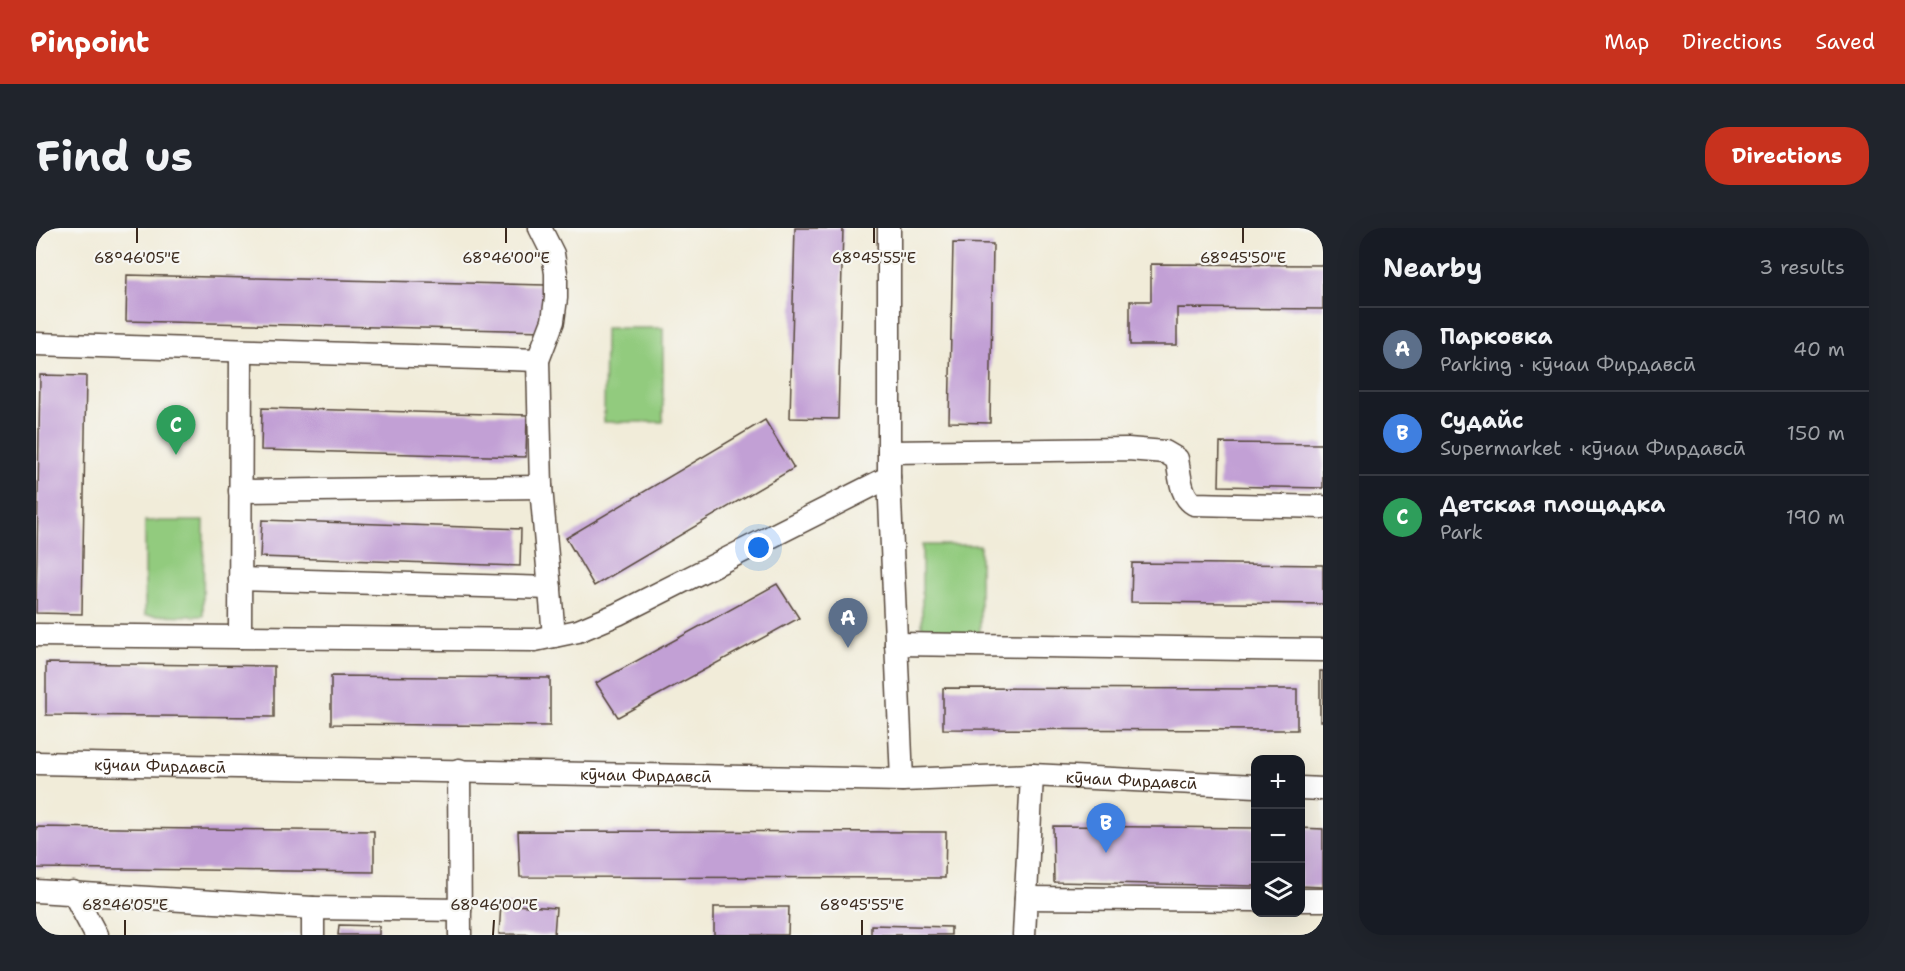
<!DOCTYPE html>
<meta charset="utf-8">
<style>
:root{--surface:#171b24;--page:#20242c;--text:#f1f3f6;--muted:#9ea1a6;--line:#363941;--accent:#c8321e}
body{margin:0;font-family:"Shantell Sans",sans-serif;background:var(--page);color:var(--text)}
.controls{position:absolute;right:18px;bottom:18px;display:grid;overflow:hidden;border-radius:12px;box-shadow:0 6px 24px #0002}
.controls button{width:54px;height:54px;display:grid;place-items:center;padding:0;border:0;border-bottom:2px solid var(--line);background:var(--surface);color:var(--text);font:30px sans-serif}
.you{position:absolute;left:723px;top:320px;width:21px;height:21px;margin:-15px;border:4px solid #fff;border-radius:50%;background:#1a73e8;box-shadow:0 0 0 9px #1a73e833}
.badge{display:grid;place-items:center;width:39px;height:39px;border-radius:50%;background:var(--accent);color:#fff;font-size:20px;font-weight:700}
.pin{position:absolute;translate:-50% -50px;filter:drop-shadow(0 2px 3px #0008)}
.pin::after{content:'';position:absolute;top:32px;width:21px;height:18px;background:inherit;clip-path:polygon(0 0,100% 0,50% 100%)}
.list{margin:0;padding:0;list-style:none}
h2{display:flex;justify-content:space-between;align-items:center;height:78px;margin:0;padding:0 24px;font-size:26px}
h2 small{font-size:20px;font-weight:400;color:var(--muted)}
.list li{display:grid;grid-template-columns:39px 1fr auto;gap:18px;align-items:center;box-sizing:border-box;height:84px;padding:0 24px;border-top:2px solid var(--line)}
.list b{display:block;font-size:22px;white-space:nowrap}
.list p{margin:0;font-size:20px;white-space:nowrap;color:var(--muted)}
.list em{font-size:20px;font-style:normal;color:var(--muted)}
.icon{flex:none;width:33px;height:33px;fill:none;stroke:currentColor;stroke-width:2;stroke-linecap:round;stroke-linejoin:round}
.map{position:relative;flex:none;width:1287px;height:707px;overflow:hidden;border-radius:24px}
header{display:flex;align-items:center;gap:36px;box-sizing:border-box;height:84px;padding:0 30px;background:var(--accent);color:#fff}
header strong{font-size:28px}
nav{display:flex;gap:33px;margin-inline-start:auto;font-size:21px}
.intro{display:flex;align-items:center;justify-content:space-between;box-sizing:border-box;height:144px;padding:0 36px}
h1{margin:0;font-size:42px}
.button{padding:15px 27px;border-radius:24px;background:var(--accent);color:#fff;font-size:21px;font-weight:700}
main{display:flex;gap:36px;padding:0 36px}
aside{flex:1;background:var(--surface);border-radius:24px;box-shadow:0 6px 24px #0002}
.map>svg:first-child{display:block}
.green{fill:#92cb7e;stroke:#667a4e;stroke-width:1.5}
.building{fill:#c2a0d5}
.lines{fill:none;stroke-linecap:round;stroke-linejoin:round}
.minor-casing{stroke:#56473a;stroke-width:25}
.minor{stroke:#fff;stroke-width:22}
.ticks{fill:none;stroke:#3b2a1e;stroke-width:2}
.labels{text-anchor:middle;stroke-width:4.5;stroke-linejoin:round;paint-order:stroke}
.street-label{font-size:16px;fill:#3b2a1e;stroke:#f6f6f2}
.ticks-label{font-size:15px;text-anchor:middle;fill:#3b2a1e;stroke:#f6f6f2;stroke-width:4.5;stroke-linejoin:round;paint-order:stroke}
</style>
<header>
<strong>Pinpoint</strong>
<nav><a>Map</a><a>Directions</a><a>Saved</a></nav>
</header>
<div class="intro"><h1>Find us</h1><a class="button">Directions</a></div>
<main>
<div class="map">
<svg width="1287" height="707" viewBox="0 0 1287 707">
<rect width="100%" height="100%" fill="#f6f6f2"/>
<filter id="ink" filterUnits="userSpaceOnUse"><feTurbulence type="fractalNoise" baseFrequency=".0167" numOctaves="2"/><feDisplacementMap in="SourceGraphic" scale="12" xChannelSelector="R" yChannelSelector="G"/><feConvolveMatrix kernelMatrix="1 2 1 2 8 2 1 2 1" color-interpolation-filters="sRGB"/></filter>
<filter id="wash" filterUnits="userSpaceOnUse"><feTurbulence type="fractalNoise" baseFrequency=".008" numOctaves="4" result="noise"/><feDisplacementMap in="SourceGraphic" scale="24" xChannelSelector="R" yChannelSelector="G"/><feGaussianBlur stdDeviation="1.35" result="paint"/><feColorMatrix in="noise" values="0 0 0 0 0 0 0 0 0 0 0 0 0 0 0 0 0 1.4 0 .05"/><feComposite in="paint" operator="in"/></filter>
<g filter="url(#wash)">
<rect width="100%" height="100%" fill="#f1ecd9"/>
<g class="green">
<polygon points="569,100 627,100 627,194 568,194"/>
<polygon points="109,293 168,293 167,388 109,387"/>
<rect x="886" y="317" width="58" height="95"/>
</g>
<g id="blocks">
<g class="building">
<polygon points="759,0 807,0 802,191 754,190"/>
<polygon points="917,15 957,16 954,195 913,194"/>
<polygon points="1115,36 1287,37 1287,81 1141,80 1141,117 1094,117 1094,73 1115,73"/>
<polygon points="91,47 510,57 509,103 90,93"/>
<polygon points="4,147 50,148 46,386 0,385"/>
<polygon points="226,180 491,187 490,229 225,222"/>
<polygon points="729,192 758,240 558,358 530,310"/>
<polygon points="1184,215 1287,216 1287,260 1183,258"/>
<polygon points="226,292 485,301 484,338 224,329"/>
<polygon points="1096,335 1287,337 1287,376 1095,374"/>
<polygon points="741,356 763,390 582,489 560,455"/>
<polygon points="10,435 238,438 238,489 10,487"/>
<rect x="1284" y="443" width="3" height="50"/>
<polygon points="295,448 514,450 514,498 295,496"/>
<polygon points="907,460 1261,461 1261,502 907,501"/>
<polygon points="1017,598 1220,600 1220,658 1018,654"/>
<polygon points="0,599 338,603 338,644 0,640"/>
<polygon points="1264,600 1287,601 1287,659 1264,658"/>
<polygon points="482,603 910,604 909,650 484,649"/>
<polygon points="465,676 520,680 518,707 463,706"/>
<polygon points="678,679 753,679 752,707 678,707"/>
<polygon points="303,697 343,698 343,707 302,707"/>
<polygon points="835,697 915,699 915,707 835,707"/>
</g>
</g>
</g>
<g filter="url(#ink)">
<use href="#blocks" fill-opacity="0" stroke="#56473a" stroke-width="1.5"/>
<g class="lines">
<g class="minor-casing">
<g id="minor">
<polyline points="504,0 517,26 520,45 520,70 517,93 502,132 505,259 518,408"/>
<polyline points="853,0 853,249 866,552"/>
<polyline points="0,116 502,132"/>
<path d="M853,224L1092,221L1129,224L1141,231C1144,246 1144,268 1158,276L1287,279"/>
<polyline points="204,263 505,259"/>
<polyline points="204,351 514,360"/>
<polyline points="0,407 499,412 542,403 582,386 853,249"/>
<polyline points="204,409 205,123"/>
<polyline points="860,416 1287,422"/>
<path id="s1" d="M0,535L866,552L996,547L1220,558"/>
<polyline points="423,542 424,707"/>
<polyline points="1264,560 1287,561"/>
<polyline points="0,663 277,680"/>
<polyline points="37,664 60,707"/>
<polyline points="990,670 1220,672"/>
<polyline points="1264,672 1287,672"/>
<polyline points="277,707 277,680 424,682"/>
<polyline points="988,707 996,547"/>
</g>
</g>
<use href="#minor" class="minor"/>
</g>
</g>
<path class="ticks" d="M101,15V0M470,15V0M838,15V0M1207,15V0M89,707V692M457,707L458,692M826,707V692"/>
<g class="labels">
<g class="street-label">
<text dy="6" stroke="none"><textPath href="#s1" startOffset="124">кӯчаи Фирдавсӣ</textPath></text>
<text dy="6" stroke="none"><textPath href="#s1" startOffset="610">кӯчаи Фирдавсӣ</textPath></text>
<text dy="6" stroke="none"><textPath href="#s1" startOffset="1096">кӯчаи Фирдавсӣ</textPath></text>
</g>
</g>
<g class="ticks-label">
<text x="101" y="35">68°46'05"E</text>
<text x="470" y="35">68°46'00"E</text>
<text x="838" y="35">68°45'55"E</text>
<text x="1207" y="35">68°45'50"E</text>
<text x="89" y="682">68°46'05"E</text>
<text x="458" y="682">68°46'00"E</text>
<text x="826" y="682">68°45'55"E</text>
</g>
</svg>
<div class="controls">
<button>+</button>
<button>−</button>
<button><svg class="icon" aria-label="layers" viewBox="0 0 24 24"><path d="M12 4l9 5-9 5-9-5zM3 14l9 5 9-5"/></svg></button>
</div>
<div class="you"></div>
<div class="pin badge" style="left:812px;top:420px;background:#5c6f8a">A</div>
<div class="pin badge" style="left:1070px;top:625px;background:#3f7fe0">B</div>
<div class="pin badge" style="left:140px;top:227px;background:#2e9e5b">C</div>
</div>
<aside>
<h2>Nearby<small>3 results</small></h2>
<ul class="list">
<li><span class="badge" style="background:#5c6f8a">A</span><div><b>Парковка</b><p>Parking · кӯчаи Фирдавсӣ</p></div><em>40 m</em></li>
<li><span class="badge" style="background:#3f7fe0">B</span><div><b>Судайс</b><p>Supermarket · кӯчаи Фирдавсӣ</p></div><em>150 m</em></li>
<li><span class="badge" style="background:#2e9e5b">C</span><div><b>Детская площадка</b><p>Park</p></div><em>190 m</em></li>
</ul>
</aside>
</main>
